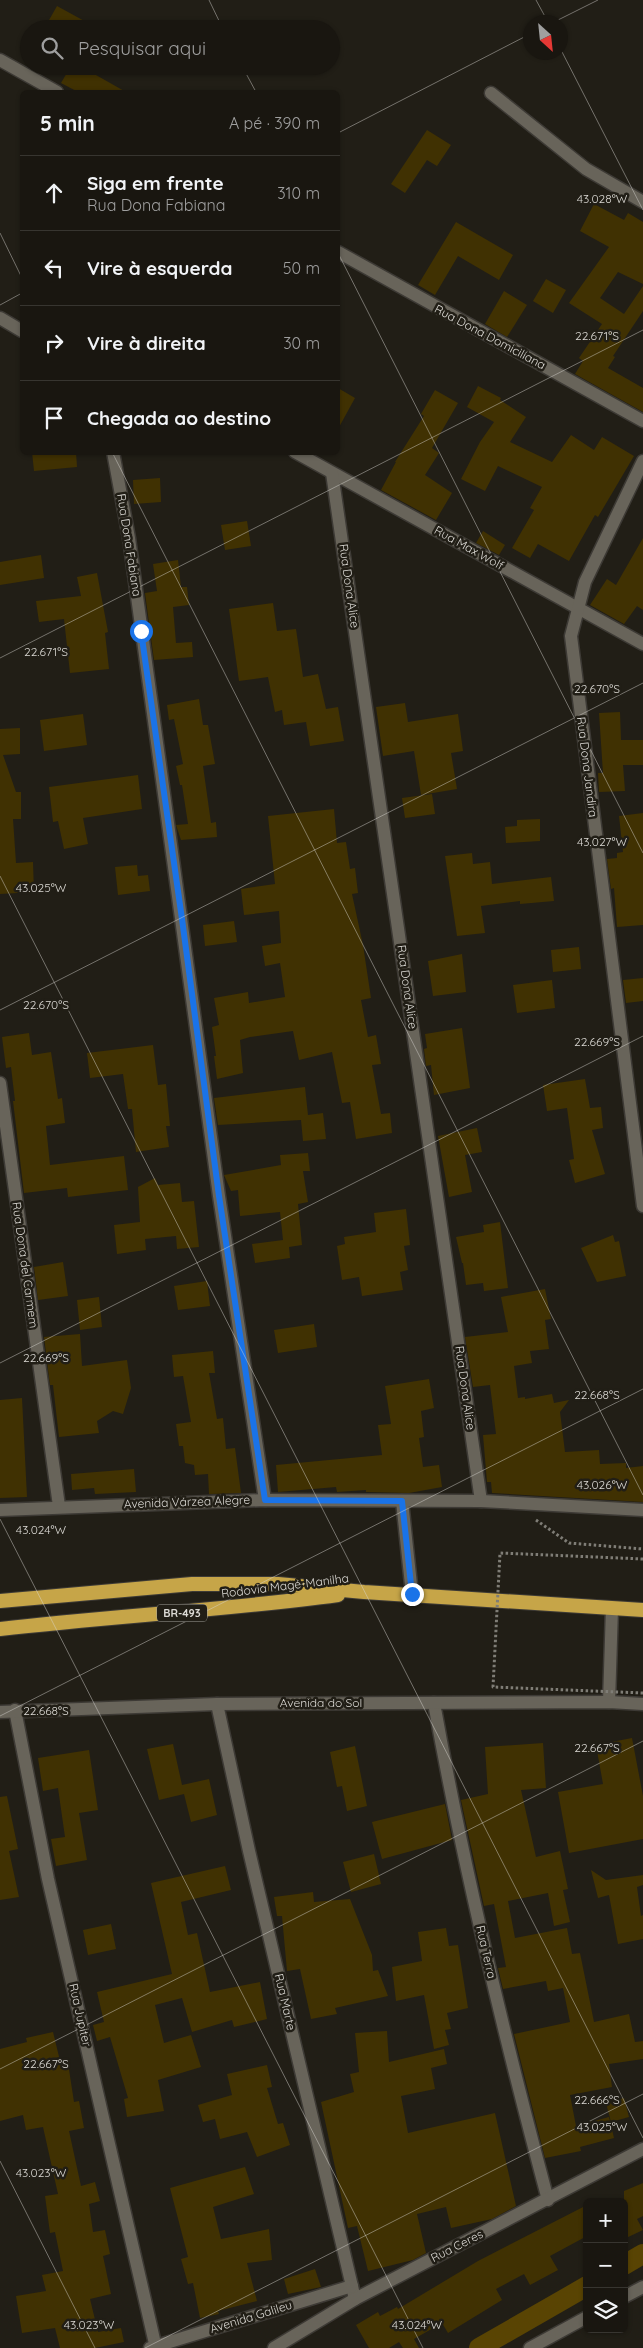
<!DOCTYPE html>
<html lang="pt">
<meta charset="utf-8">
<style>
:root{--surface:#191610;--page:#26231e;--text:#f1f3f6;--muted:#9f9f9f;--line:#373530}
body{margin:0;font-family:Quicksand,sans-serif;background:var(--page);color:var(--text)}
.controls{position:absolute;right:15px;bottom:15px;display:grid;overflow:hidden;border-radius:8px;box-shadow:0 1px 4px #0004}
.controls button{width:45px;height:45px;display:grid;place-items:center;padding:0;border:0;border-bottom:1px solid var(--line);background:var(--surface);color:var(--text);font:25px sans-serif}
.compass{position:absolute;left:523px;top:15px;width:45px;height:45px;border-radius:50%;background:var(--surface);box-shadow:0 1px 4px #0004;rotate:153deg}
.stop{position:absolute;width:15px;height:15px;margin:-11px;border:4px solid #1a73e8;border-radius:50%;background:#fff}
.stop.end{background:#1a73e8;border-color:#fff;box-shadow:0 1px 5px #0008}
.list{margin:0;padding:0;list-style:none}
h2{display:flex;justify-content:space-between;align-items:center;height:65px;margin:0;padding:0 20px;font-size:21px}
h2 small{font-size:16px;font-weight:400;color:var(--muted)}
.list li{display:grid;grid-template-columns:32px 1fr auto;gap:15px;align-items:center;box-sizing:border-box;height:75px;padding:0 20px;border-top:1px solid var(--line)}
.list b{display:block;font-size:19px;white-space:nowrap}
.list p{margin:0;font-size:16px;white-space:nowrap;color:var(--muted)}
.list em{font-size:16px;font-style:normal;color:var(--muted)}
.icon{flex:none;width:28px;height:28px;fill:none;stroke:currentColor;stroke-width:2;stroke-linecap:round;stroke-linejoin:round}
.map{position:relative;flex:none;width:643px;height:2348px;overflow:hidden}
.search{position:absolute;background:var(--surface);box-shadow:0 1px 4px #0004;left:20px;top:20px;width:320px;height:55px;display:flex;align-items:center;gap:12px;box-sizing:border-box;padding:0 18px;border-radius:28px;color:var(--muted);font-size:19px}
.panel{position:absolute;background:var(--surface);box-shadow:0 1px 4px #0004;left:20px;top:90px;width:320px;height:365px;border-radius:8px}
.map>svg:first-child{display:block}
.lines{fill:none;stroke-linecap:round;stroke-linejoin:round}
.canal{stroke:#594403;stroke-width:20}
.building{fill:#403102}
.minor-casing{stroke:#3d3a35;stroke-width:15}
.trunk-casing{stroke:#3d3a35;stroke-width:16}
.path{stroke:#7f7d76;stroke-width:3;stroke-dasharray:2.5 2.5;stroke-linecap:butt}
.minor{stroke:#68645a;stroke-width:12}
.trunk{stroke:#c6a548;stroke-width:14}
.path-bridge{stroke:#7f7d76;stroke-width:3;stroke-dasharray:2.5 2.5;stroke-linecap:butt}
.route{stroke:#1a73e8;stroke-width:6}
.ticks{fill:none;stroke:#dbd9d4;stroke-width:1;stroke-opacity:0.45}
.labels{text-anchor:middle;stroke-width:5;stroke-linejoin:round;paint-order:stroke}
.shield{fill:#211e16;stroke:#a3a19b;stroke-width:1}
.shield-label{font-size:11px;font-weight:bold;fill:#dbd9d4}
.street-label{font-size:12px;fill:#dbd9d4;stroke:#211e16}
.ticks-label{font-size:12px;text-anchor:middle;fill:#dbd9d4;stroke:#211e16;stroke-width:5;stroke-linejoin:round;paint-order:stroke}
</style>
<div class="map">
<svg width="643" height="2348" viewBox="0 0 643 2348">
<rect width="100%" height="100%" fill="#211e16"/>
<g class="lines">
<g class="canal">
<polyline points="624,2265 643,2254"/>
<polyline points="479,2348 587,2286"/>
</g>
</g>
<g class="building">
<polygon points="57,6 99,29 44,29"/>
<polygon points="71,66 80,66 126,92 78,92 61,83"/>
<polygon points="427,130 451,145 437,166 427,160 405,193 391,184"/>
<polygon points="594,204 624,220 628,213 643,222 643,284 618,272 600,298 624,314 643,286 643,311 613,356 615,357 608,368 643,388 643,412 575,374 583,361 579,358 602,324 569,303 609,247 580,231"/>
<polygon points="456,222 513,255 499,280 458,256 435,295 418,285"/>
<polygon points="546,279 566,290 553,313 533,301"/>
<polygon points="504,291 527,305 507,337 485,324"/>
<polygon points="478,386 501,398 500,400 526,417 510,442 552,462 571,435 594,450 602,437 634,456 598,517 595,515 569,561 538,544 530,558 512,548 534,510 530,508 542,487 498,466 485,491 461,479 480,442 494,422 467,407"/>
<polygon points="338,388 355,398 338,429"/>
<polygon points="435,390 458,403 432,448 439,453 425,475 452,493 436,520 381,490 396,462 395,462 424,416 421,414"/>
<polygon points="32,452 76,452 77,467 34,471"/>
<polygon points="160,478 161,502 134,504 133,480"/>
<polygon points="247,521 251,546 225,550 221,525"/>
<polygon points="483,531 505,545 499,555 476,543"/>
<polygon points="643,538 643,610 637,606 624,624 590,605 607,579 616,585"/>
<polygon points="41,555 44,578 0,585 0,562"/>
<polygon points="178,560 181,587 187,587 189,605 173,607 176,643 192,642 193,657 154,660 145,593 157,591 153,564"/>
<polygon points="97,573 108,632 105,633 109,669 70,673 64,619 39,622 36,601 81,596 77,577"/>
<polygon points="273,603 277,631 296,629 303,677 318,674 326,709 338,707 344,741 310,746 306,722 284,725 282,710 275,712 268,677 239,681 229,609"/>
<polygon points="199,699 203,725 208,725 215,764 203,766 211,823 216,822 217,837 181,840 176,825 188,824 182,785 180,785 176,766 183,764 174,719 169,720 167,705"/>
<polygon points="405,703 408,722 458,714 463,751 451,753 457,789 421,795 414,751 383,756 376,707"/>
<polygon points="620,712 621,740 643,740 643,765 623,765 625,791 599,792 598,773 603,773 599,713"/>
<polygon points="83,714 87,745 44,751 40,720"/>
<polygon points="20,728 20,754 3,755 16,792 21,792 21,819 13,819 16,863 33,862 34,892 0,894 0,729"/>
<polygon points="138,775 142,809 83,818 88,844 64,849 58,821 53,822 49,787"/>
<polygon points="432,794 435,814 405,818 402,798"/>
<polygon points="334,809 337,843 346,842 350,869 355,868 358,893 352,894 363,945 371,998 361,1000 368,1037 376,1035 381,1064 372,1065 381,1114 390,1113 392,1133 356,1139 350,1102 342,1103 332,1052 299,1060 293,1031 250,1037 240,1040 243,1073 217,1079 214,1056 216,1056 212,1027 219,1025 214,998 248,992 249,1003 285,997 280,963 265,966 262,946 281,943 279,911 244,915 241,889 275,884 268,816"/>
<polygon points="643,813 643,925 617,927 614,888 611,889 607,859 617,858 617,853 623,852 619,816"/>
<polygon points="540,819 540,841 506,843 505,827 517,826 517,820"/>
<polygon points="472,853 473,864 490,862 492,884 551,877 554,901 520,904 520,901 481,906 485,933 457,936 445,856"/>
<polygon points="137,865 138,876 148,875 150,891 118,895 115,867"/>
<polygon points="234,921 237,942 205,946 203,925"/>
<polygon points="579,947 581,969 553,972 551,950"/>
<polygon points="462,954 466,992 433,996 428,961"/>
<polygon points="643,978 643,1001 626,1003 623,980"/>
<polygon points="552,980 555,1008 517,1013 513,985"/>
<polygon points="462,1028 470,1088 434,1095 431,1065 426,1066 424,1049 427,1048 425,1034"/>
<polygon points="29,1033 32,1055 51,1052 58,1099 62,1098 65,1123 46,1126 50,1165 124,1156 128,1190 68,1197 67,1188 24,1193 13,1101 15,1101 11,1067 6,1068 2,1037"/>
<polygon points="153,1045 158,1085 166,1084 170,1126 166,1126 169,1147 136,1152 132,1109 128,1109 123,1074 90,1078 87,1053"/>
<polygon points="585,1079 590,1108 601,1107 603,1128 592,1130 605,1174 575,1183 569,1160 574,1159 567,1108 547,1111 543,1085"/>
<polygon points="305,1087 308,1115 323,1113 326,1139 303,1141 301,1120 218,1125 214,1098"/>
<polygon points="477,1128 482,1152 465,1155 472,1192 449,1197 438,1136"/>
<polygon points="308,1153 310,1171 303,1171 308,1202 298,1204 302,1245 289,1247 290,1258 255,1263 252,1244 283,1240 280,1212 240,1216 238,1190 231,1191 224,1175 281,1165 280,1155"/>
<polygon points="155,1178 158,1185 180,1183 182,1202 194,1201 199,1247 177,1249 176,1236 145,1239 146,1250 117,1254 114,1225 140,1222 138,1187"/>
<polygon points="406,1209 410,1245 404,1246 408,1270 400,1272 403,1290 362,1296 359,1277 342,1280 337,1246 345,1244 344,1237 376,1232 374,1213"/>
<polygon points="500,1222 508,1288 484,1291 483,1283 466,1285 463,1263 462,1263 456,1237 484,1232 483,1225"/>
<polygon points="613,1235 615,1242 619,1241 626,1276 597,1282 581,1248"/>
<polygon points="63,1262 68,1296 38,1300 34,1267"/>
<polygon points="207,1281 210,1306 178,1310 174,1286"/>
<polygon points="545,1289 551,1319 545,1320 549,1349 530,1351 532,1363 514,1366 518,1398 525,1397 525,1399 552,1394 554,1403 569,1400 560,1412 565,1452 599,1450 600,1464 626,1463 626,1468 643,1466 643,1502 492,1493 491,1482 487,1482 483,1435 496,1434 490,1385 473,1387 465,1337 508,1332 501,1297"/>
<polygon points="99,1297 102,1327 80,1330 77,1300"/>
<polygon points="314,1324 317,1347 278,1353 274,1330"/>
<polygon points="80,1334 82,1366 127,1360 131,1388 123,1414 113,1411 97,1421 99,1433 59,1437 53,1385 50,1385 44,1337"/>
<polygon points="213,1351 215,1373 209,1373 217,1419 223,1418 226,1449 235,1448 241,1493 209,1494 208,1474 195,1475 194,1465 185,1463 183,1446 179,1446 176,1424 191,1422 183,1376 174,1377 172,1355"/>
<polygon points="429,1379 434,1408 421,1411 424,1437 419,1438 423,1467 439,1465 442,1487 409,1493 366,1492 366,1490 337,1492 336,1487 278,1492 276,1465 382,1455 378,1425 391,1424 385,1386"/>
<polygon points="22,1398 27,1497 0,1498 0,1400"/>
<polygon points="134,1469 136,1492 95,1494 94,1488 72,1490 71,1474"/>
<polygon points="632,1738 643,1796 643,1839 569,1853 558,1792 603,1784 596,1745"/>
<polygon points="543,1743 546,1788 521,1790 536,1857 560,1851 568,1889 563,1890 570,1922 554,1926 548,1893 508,1901 515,1938 567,1928 572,1954 580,1953 594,2022 629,2014 635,2042 643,2041 643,2059 609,2064 612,2087 570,2095 576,2126 609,2117 614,2138 580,2147 581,2151 545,2158 514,2034 570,2022 563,1988 548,1991 546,1981 503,1989 498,1968 506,1967 494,1904 484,1906 461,1800 488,1794 485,1747"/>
<polygon points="173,1744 182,1785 209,1779 217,1815 191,1822 184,1794 159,1800 147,1749"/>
<polygon points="355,1746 367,1806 347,1811 342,1786 337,1787 330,1752"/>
<polygon points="89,1750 98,1810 79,1813 87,1860 56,1866 51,1839 65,1837 58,1788 43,1791 38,1758"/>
<polygon points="7,1796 18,1849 9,1851 19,1897 0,1900 0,1797"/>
<polygon points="445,1804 452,1840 382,1859 372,1822"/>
<polygon points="374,1854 381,1884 351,1892 343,1862"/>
<polygon points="225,1866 231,1890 181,1902 188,1935 197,1933 210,1992 260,1982 267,2019 234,2027 232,2020 192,2032 182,1998 155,2005 164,2043 191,2035 201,2067 158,2080 164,2111 127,2117 124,2099 128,2098 110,2037 97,2041 93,2025 104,2022 97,1992 172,1974 151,1883"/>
<polygon points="591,1870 606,1880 643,1875 643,1885 637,1887 641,1916 643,1915 643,1939 618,1944 609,1895 598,1898"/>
<polygon points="313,1892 314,1902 350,1899 372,1955 373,1971 378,1970 388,1996 335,2008 337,2014 311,2019 300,1969 287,1971 282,1916 277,1916 274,1897"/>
<polygon points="111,1924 116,1949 88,1955 83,1930"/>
<polygon points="446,1928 449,1946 458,1945 468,2008 447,2013 451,2029 445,2030 449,2045 434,2049 424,1995 396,2001 392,1967 422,1961 418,1932"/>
<polygon points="387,2031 389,2062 444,2049 447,2064 431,2068 435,2089 401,2096 408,2133 495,2113 516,2206 492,2219 451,2228 446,2207 417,2214 426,2253 413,2260 368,2271 357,2226 348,2228 321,2102 354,2092 350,2074 359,2072 355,2033"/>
<polygon points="53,2032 61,2065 68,2063 74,2102 79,2101 84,2128 69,2131 81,2186 95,2182 100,2201 89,2204 93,2232 105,2230 110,2254 103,2256 111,2294 90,2299 98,2332 121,2328 124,2342 95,2348 60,2348 55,2328 22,2333 16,2296 46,2291 42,2275 63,2271 55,2232 50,2233 45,2196 58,2194 43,2127 26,2130 23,2115 0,2121 0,2049 27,2042 26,2038"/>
<polygon points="267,2065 272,2087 267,2088 278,2124 283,2123 290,2145 257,2157 247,2132 220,2139 215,2119 203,2122 198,2105 232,2095 227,2074"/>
<polygon points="624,2098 629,2117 611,2122 606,2103"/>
<polygon points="245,2167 254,2194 213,2207 221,2239 269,2229 272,2260 247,2263 257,2301 218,2311 219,2314 200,2318 193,2283 188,2284 181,2259 188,2257 170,2188"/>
<polygon points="643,2183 643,2216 637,2219 643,2230 624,2239 624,2191"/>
<polygon points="587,2205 587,2236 550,2256 558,2270 530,2285 524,2274 496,2289 502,2300 448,2333 442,2323 414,2339 419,2348 403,2348 399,2342 389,2348 369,2348 356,2325 378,2312 380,2316 397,2307 398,2309 478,2261"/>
<polygon points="315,2269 321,2287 288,2294 284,2279"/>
</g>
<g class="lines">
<g class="minor-casing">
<g id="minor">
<polyline points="0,60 57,92"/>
<polyline points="491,93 586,169 643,202"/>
<polyline points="338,252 643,421"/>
<polyline points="0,318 22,331"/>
<polyline points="113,452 129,538 219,1196 265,1500"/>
<polyline points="295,452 643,644"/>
<polyline points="643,461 585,582 571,636 643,1206"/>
<polyline points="332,473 481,1501"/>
<polyline points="0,1083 59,1506"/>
<polyline points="402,1501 412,1594"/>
<polyline points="0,1510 265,1500 481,1501 643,1510"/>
<polyline points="609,1702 612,1608"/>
<path d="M434,1703C464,1870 504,2036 548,2200"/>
<polyline points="217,1704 249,1851 355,2299"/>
<polyline points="15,1710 48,1879 156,2348"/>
<polyline points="0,1712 217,1704 609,1702 643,1704"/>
<polyline points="624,2297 643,2287"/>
<polyline points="150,2348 352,2286"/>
<polyline points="274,2348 355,2299 643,2149"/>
<polyline points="530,2348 587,2317"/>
</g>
</g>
<g class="trunk-casing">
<g id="trunk">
<polyline points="0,1601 192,1584 278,1584 364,1592 643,1610"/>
<path d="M0,1629C113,1616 226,1610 338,1595"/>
</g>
</g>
<polyline class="path" points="536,1520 569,1543 643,1549"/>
<use href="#minor" class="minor"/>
<use href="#trunk" class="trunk"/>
<polyline class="path-bridge" points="643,1559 500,1553 493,1687 643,1693"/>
</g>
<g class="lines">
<polyline class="route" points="141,631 182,919 219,1196 265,1500 402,1501 412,1594"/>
</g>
<path class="ticks" d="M209,0L223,29M536,0L548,22M554,22L598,0M560,48L643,210M242,66L256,92M338,133L530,34M0,233L22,278M338,253L643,853M0,305L22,293M112,452L643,1495M0,658L643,330M0,876L643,2138M0,1010L643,683M0,1363L643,1036M0,1519L423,2348M0,1716L643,1389M0,2069L643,1741M0,2161L95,2348M145,2348L643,2094"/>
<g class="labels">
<rect class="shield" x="157" y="1604.5" width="50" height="17" rx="4"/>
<g class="shield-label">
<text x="182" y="1617">BR-493</text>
</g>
<g class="street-label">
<text transform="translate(490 337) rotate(28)" y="4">Rua Dona Domiciliana</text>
<text transform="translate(129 545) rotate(81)" y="4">Rua Dona Fabiana</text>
<text transform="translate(469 548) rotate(29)" y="4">Rua Max Wolf</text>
<text transform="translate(349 586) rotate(82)" y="4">Rua Dona Alice</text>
<text transform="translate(587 767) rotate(83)" y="4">Rua Dona Jandira</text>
<text transform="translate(407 987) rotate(82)" y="4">Rua Dona Alice</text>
<text transform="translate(25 1265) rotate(82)" y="4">Rua Dona del Carmem</text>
<text transform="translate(465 1388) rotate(82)" y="4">Rua Dona Alice</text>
<text transform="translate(187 1502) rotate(-2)" y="4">Avenida Várzea Alegre</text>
<text transform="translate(285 1586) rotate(-7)" y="4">Rodovia Magé-Manilha</text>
<text x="321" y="1707">Avenida do Sol</text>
<text transform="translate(486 1952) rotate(77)" y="4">Rua Terra</text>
<text transform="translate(285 2002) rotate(77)" y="4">Rua Marte</text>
<text transform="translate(80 2015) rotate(77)" y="4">Rua Jupiter</text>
<text transform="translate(457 2246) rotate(-27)" y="4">Rua Ceres</text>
<text transform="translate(251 2317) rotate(-17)" y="4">Avenida Galileu</text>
</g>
</g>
<g class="ticks-label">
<text x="602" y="203">43.028°W</text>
<text x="597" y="340">22.671°S</text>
<text x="46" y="656">22.671°S</text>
<text x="597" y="693">22.670°S</text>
<text x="602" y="846">43.027°W</text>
<text x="41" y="892">43.025°W</text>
<text x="46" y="1009">22.670°S</text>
<text x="597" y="1046">22.669°S</text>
<text x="46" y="1362">22.669°S</text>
<text x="597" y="1399">22.668°S</text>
<text x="602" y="1489">43.026°W</text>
<text x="41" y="1534">43.024°W</text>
<text x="46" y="1715">22.668°S</text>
<text x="597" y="1752">22.667°S</text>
<text x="46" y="2068">22.667°S</text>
<text x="597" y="2104">22.666°S</text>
<text x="602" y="2131">43.025°W</text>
<text x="41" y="2177">43.023°W</text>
<text x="89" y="2329">43.023°W</text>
<text x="417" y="2329">43.024°W</text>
</g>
</svg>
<div class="controls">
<button>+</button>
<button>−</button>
<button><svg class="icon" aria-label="layers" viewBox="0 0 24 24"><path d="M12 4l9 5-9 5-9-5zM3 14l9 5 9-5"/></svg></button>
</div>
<svg class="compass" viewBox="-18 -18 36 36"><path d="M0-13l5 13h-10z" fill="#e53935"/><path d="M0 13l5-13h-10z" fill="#9f9f9f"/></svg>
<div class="stop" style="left:141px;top:631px"></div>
<div class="stop end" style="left:412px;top:1594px"></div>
<div class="search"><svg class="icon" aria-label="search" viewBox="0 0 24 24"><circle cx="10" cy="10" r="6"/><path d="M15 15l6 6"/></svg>Pesquisar aqui</div>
<section class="panel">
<h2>5 min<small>A pé · 390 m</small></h2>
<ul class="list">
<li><svg class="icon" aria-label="ahead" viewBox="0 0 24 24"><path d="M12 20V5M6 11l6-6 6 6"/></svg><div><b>Siga em frente</b><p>Rua Dona Fabiana</p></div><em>310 m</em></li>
<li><svg class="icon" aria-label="left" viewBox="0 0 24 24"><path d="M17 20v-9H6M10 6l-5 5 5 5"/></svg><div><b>Vire à esquerda</b></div><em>50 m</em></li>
<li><svg class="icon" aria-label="right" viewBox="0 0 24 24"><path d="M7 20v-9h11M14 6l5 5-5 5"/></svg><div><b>Vire à direita</b></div><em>30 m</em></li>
<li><svg class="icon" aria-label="arrive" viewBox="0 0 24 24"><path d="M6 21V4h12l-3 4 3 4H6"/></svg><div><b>Chegada ao destino</b></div></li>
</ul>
</section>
</div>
